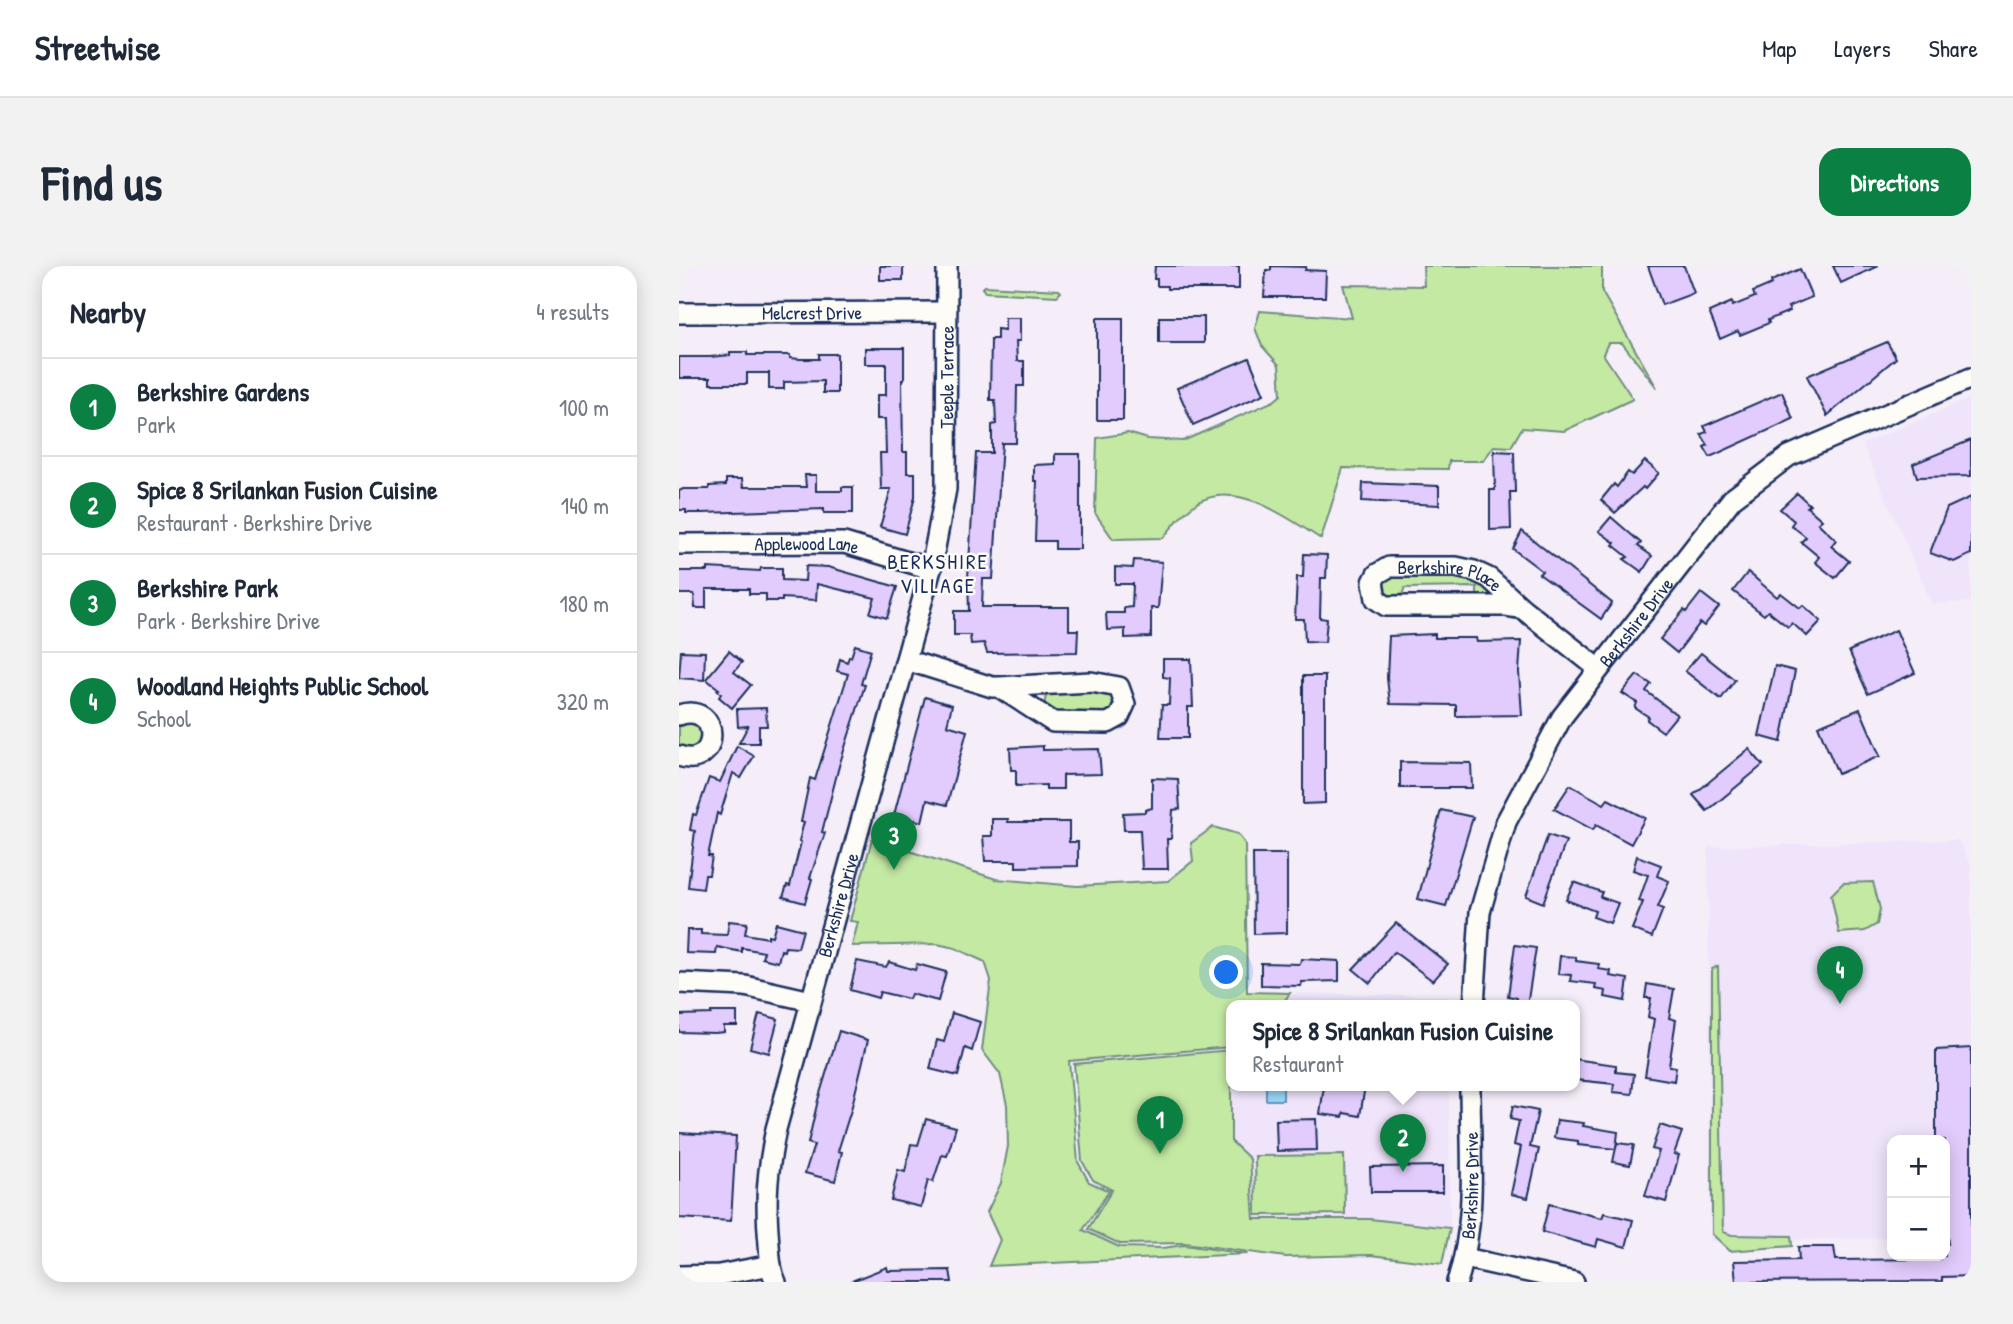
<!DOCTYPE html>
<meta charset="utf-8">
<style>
:root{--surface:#fff;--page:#f2f2f3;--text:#1f2937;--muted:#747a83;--line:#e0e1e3;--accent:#0b8043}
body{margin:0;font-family:"Patrick Hand",sans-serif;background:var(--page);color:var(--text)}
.controls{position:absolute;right:21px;bottom:21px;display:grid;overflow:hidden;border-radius:14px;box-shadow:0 4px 18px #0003}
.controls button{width:63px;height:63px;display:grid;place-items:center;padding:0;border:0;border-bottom:2px solid var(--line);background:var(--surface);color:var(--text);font:35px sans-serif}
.you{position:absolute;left:548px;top:707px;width:24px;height:24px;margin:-18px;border:5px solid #fff;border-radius:50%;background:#1a73e8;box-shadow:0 0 0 10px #1a73e833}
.badge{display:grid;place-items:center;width:46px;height:46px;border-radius:50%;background:var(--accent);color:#fff;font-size:23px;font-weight:700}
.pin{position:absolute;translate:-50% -58px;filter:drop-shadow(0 2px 4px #0008)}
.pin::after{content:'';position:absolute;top:37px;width:24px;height:21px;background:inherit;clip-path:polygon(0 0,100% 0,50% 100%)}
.popup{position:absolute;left:547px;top:734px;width:354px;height:91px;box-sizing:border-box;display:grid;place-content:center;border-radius:14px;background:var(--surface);filter:drop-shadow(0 2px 5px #0005);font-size:23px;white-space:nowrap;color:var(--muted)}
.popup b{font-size:26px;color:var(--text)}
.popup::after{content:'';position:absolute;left:50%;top:100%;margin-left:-14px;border:14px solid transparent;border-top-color:var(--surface)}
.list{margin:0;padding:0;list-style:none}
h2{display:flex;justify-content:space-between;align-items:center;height:91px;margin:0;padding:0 28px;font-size:30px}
h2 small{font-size:23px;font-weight:400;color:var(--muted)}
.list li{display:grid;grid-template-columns:46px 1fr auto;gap:21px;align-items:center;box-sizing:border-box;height:98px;padding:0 28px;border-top:2px solid var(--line)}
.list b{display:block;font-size:26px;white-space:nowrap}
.list p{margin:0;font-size:23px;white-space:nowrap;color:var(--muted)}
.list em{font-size:23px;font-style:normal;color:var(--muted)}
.map{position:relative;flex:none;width:1292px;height:1016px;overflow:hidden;border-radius:21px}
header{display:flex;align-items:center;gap:42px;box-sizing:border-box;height:98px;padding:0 35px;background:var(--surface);border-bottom:2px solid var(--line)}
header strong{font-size:33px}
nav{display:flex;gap:38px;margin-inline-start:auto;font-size:24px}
.intro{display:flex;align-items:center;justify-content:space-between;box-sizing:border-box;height:168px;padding:0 42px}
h1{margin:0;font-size:49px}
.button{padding:18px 32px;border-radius:21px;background:var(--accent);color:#fff;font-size:24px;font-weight:700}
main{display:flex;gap:42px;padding:0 42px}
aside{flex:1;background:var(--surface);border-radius:21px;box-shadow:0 4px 18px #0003}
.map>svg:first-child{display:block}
.built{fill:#efe4fa}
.green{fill:#c4e9a3;stroke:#708c80;stroke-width:2}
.water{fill:#97d6f9;stroke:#6593bb;stroke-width:2}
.building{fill:#e2ccfd;stroke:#1b2f5e;stroke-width:2}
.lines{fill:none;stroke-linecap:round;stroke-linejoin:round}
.minor-casing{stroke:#1b2f5e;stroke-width:24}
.minor{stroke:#fdfcf7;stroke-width:19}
.labels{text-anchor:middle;stroke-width:5;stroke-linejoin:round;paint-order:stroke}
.street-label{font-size:19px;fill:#1b2f5e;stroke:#fdfcf7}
.neighbourhood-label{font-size:21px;letter-spacing:2px;fill:#1b2f5e;stroke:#fdfcf7}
</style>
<header>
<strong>Streetwise</strong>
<nav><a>Map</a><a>Layers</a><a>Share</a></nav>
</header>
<div class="intro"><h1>Find us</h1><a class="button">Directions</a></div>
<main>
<aside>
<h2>Nearby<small>4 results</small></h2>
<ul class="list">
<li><span class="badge">1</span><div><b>Berkshire Gardens</b><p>Park</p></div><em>100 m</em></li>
<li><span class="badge">2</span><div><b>Spice 8 Srilankan Fusion Cuisine</b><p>Restaurant · Berkshire Drive</p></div><em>140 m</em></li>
<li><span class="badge">3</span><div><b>Berkshire Park</b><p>Park · Berkshire Drive</p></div><em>180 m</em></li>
<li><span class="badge">4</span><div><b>Woodland Heights Public School</b><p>School</p></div><em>320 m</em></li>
</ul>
</aside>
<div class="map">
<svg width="1292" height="1016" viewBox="0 0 1292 1016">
<rect width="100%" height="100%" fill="#f5eef9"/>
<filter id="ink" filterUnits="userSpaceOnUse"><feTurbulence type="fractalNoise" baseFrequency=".0143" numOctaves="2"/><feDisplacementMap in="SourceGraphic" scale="14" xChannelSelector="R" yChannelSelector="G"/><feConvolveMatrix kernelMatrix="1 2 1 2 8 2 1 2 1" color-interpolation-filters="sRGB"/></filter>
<g filter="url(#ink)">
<g class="built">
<polygon points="1292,132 1292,336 1253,338 1183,178"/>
<polygon points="1280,574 1292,601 1292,971 1266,972 1266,874 1213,874 1213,972 1031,975 1029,581"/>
<polygon points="611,727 770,730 770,740 602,740"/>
<polygon points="553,820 770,820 771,962 691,953 575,953 571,893 552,875"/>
</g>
<g class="green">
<path d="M744,0H923V26L978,122L943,77H929L924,88L954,133L885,165L843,162L832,181L815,180L804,195H770L769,203L664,202L642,273C609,252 557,213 518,237C504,246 494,260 484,272L434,273L416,247L418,172L449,167L469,173L504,175L595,135L602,129L600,99L583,80L576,62L581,45L673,52L664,19L745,20Z"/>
<polygon points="306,20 380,24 382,26 378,30 306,26 303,22"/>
<polygon points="767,307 793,312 808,322 811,331 798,332 798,321 726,322 722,331 709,333 701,322 704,311"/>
<path d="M426,422L440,432L432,449L374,448C366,441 363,437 369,426Z"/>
<polygon points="18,456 25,469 17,482 2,482 0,480 0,458"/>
<polygon points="534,561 559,568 566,578 568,726 611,727 602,740 552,740 552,780 551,781 390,795 399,896 410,916 430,925 404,964 440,981 484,982 505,979 569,988 310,1000 321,974 308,946 322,917 329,880 328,839 321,808 303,784 312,714 306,696 276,682 258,678 173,680 179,656 171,655 193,573 317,613 398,620 489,615 514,595 512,577"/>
<polygon points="1194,616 1201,643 1198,658 1186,665 1160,667 1152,629 1164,617"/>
<polygon points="1039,700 1044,966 1053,969 1112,970 1113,980 1051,985 1033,968 1033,703"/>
<polygon points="552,784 552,875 571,893 575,953 691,953 771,962 763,998 692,989 607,991 506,977 441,978 409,963 433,924 414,914 403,895 395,798"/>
<polygon points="665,889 666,948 577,949 576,890"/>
</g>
<rect class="water" x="587" y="820" width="17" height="14"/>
<g class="building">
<rect x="201" y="0" width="23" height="14"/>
<polygon points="476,0 560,0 560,23 488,23 488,20 478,20 478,13 475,13"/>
<polygon points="592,0 627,1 626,4 647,5 646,31 585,31 587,4 592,4"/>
<polygon points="969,0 1005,0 1015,27 983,39"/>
<polygon points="1154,0 1199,0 1162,17"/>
<polygon points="1121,3 1133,31 1109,41 1111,45 1089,54 1090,57 1061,69 1059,65 1041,73 1030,46 1053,36 1054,40 1076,31 1074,26 1093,18 1092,15"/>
<rect x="480" y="51" width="45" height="26"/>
<polygon points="326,52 341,52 341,75 337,75 338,95 345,95 345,120 338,120 337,177 323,177 314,313 304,313 303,341 390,341 390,364 399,364 398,386 308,387 305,377 292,378 291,369 275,369 275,345 290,345 289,312 297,187 313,187 313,159 317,158 316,134 311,134 312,73 318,73 318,63 326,64"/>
<rect x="418" y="52" width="26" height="102"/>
<polygon points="1208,76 1217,92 1148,150 1128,110"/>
<polygon points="186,82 225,82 225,114 223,114 224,186 228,186 228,207 236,207 236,231 226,268 201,261 212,223 202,223 201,187 207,187 206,153 198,153 198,129 207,129 207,98 186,98"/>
<polygon points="51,86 68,86 68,89 111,89 111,92 121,93 140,93 140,88 158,88 158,127 144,127 144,115 105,116 105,123 90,123 90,107 68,107 68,118 31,118 31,112 0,112 0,91 31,91 51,89"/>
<polygon points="570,92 585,128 514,159 498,122"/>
<polygon points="1103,126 1114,153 1031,191 1025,181 1029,179 1022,168 1028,166 1025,160"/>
<polygon points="1292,174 1292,210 1238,211 1234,198"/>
<polygon points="815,185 835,186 836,226 831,226 832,263 811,264 811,224 816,224"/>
<polygon points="376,188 401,188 401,283 376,283 376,275 356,275 358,215 355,215 355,199 376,198"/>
<polygon points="966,195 980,207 966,223 964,221 936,247 922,234 935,218 938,221 949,206 953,209"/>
<polygon points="126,209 137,209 137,225 163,225 163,221 174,221 174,247 145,247 145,243 23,247 7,247 7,244 0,244 0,225 4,223 30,223 30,220 47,219 47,213 63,213 64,221 127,221"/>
<polygon points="684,217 760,220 760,239 683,235"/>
<polygon points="1118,227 1131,239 1128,241 1143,254 1139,257 1157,274 1152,280 1170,295 1156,312 1136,296 1140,291 1122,276 1127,271 1112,259 1115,255 1101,243"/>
<polygon points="1292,231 1292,288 1275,296 1251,287 1268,242"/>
<polygon points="932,251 962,277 959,280 973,290 963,306 945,293 949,291 934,279 936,277 920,265"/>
<polygon points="843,265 933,337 922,353 860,308 863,305 834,283"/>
<polygon points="625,288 648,289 647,312 642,312 641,352 648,353 646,376 626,375 625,353 616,353 618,311 624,311"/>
<polygon points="455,294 483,296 479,342 472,342 472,371 446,372 446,363 428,364 427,347 445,347 445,342 453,341 454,318 436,318 436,301 454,302"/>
<polygon points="127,300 149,301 218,321 208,352 191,347 196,332 138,318 137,334 103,332 103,335 87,335 87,328 70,328 70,323 27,323 27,342 16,342 15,328 0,328 0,305 29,305 29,302 81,305 82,302 103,302 103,314 126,315"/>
<polygon points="1069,306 1098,331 1102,327 1121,342 1124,339 1142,355 1128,370 1113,357 1109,361 1089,345 1085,349 1054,325"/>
<polygon points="1022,327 1040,341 1025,360 1021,357 998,387 981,373 1005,344 1007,346"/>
<polygon points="1217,364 1236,407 1189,428 1170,385"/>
<polygon points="756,368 756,372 797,372 798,376 842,375 840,406 843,449 777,450 777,439 711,438 708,412 710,370"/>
<polygon points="176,379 192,384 182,418 186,419 160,500 143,566 146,567 131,612 133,613 126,637 104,631 108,619 111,620 122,576 120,575 125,556 122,556 131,512 136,514 169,408 158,405 161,393 168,396 170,391 172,391"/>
<polygon points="2,385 26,386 25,414 0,412"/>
<polygon points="50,385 63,396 55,406 72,419 53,442 40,431 42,428 38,424 40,423 27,413"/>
<polygon points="1022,387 1056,414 1042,433 1006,405"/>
<polygon points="484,393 512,393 514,441 509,441 509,472 481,472 483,439 490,439 491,412 484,411"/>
<polygon points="1096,400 1116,405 1102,476 1080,470"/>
<polygon points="958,409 972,418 967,425 998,449 984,466 968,454 970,451 956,442 958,437 943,427"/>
<polygon points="624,410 646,410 646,537 624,538"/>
<polygon points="246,431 273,439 268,459 288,465 268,539 248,534 243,556 215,549"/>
<polygon points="87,442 88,460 80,460 80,477 60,477 69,460 59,461 58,443"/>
<polygon points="1181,443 1201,490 1159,508 1139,460"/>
<polygon points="58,480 75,490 62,512 54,507 41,549 38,547 29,590 33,590 30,609 26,609 24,623 9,621 16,565 11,564 14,548 17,549 30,512 41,516"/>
<polygon points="364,480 364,484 420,483 422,508 384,509 384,523 367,523 367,519 337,520 337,504 332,504 331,482"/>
<polygon points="1070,483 1084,499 1028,545 1014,529"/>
<polygon points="721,496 792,497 793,522 721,522"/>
<polygon points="473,512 499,513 501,543 494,544 492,573 488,573 489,603 463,603 461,564 445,564 444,547 466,546 466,544 473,542"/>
<polygon points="891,519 925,538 929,533 966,552 952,578 917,559 914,564 875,543"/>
<polygon points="762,544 794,551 767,640 739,633"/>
<polygon points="313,553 329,553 329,556 390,556 390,576 399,576 399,600 337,601 337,595 306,595 304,570 313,570"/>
<polygon points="869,569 887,575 864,637 847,630"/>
<polygon points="574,588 608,588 608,667 575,668"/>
<polygon points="958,590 982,599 978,610 990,615 979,641 984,643 973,671 953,663 964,636 960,635 969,609 954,604"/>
<polygon points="895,616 923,626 921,631 939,637 931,657 914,651 916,645 887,634"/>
<polygon points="50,655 68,657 66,668 89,672 89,669 93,670 97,657 124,664 119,682 106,681 105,685 102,684 99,696 83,692 85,686 63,682 63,686 38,681 37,688 7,687 8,664 22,664 22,668 48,669"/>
<polygon points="717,657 769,698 754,715 715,686 691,717 674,703"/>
<polygon points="836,679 857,682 848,740 837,740 838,732 829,730"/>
<polygon points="881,690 897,691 897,695 920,698 919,703 932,705 931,710 949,713 946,735 926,731 927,725 916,723 917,718 891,715 892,709 879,708"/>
<polygon points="622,693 660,695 660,715 623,716 622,720 582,719 582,697 621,698"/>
<polygon points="178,695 207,701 210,696 236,704 238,698 267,706 259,735 232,728 230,733 201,726 199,732 171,724"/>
<polygon points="968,718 995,723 990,752 997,754 990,800 997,801 995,815 966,810 975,753 969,751 972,732 966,732"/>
<polygon points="32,746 58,746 58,760 45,760 45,766 36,767 0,766 0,749 32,748"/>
<polygon points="273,747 301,756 293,785 286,782 279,810 251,803 258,774 265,776"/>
<polygon points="80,748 99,753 90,787 71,782"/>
<polygon points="160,765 189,774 172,844 159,885 163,886 156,915 126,907 135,879 129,877 139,834"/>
<polygon points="1292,782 1292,1010 1263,1011 1263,1015 1057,1016 1055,995 1120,994 1119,981 1155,981 1157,994 1261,993 1261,990 1266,990 1266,978 1269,978 1266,954 1266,874 1257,874 1257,784"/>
<polygon points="895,793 937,799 937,806 955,808 953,828 934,826 935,818 897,814 898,804 895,804"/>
<polygon points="645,820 686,820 681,850 665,847 664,851 641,848"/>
<polygon points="834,840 859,845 851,881 860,883 849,932 832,928 842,881 835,879 840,855 831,853"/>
<polygon points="247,853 277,861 268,890 263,889 254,916 249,914 242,941 212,934 219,904 226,906 232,878 239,879"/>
<polygon points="637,853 638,884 598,885 597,854"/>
<polygon points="878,854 905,857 904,860 939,866 937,883 899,879 899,875 875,872"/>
<polygon points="981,859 1003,866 995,888 1000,889 987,936 966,930 980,885 973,883"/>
<polygon points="0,867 57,870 52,955 0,952"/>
<polygon points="938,877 955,879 951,899 934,896"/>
<polygon points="764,900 764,926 692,926 691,901"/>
<polygon points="870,938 923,952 925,947 954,954 947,981 919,973 917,981 863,966"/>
<polygon points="208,1001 209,1005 271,1004 273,1016 170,1016"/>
</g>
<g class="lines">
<g class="minor-casing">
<g id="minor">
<path id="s1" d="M0,47L267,46"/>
<path id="s2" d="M0,278L165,277L252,303"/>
<path id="s3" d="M844,343L826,340H707L697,333L694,316L698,308L710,301H777L795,305L810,312L844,343L919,402"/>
<polyline points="227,394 313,421 320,421 412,416 440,421 446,438 440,451 429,457 374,456 320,421"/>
<path d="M0,449C44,435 41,505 0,490"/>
<polyline points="0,717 66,720 132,735"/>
<path id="s4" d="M795,740L801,646L827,556L883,451L1053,233L1110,190L1292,112"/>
<polyline points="786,992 895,1016"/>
<polyline points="0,1010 40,1009 92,999"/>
<path id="s5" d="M97,1016C91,1004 91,992 90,978C86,934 88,906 97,863L252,303L267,223L268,0"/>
<path id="s6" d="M778,1016C799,955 791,884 791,820"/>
</g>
</g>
<use href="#minor" class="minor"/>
</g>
</g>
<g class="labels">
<g class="street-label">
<text dy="7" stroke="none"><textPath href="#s1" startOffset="133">Melcrest Drive</textPath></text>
<text dy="7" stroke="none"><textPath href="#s5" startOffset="929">Teeple Terrace</textPath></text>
<text dy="7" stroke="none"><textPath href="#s2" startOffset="128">Applewood Lane</textPath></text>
<text dy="7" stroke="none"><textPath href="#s3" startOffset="252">Berkshire Place</textPath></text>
<text dy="7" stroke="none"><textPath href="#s4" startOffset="427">Berkshire Drive</textPath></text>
<text dy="7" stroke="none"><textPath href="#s5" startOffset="387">Berkshire Drive</textPath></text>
<text dy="7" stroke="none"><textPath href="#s6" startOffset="98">Berkshire Drive</textPath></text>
</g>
<g class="neighbourhood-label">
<text x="259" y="303">BERKSHIRE<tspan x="259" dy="24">VILLAGE</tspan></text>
</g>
</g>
</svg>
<div class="controls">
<button>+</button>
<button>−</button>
</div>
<div class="you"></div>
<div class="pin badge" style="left:481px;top:888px">1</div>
<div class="pin badge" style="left:724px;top:906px">2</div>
<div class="popup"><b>Spice 8 Srilankan Fusion Cuisine</b>Restaurant</div>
<div class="pin badge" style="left:215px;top:604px">3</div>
<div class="pin badge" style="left:1161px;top:738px">4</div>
</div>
</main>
